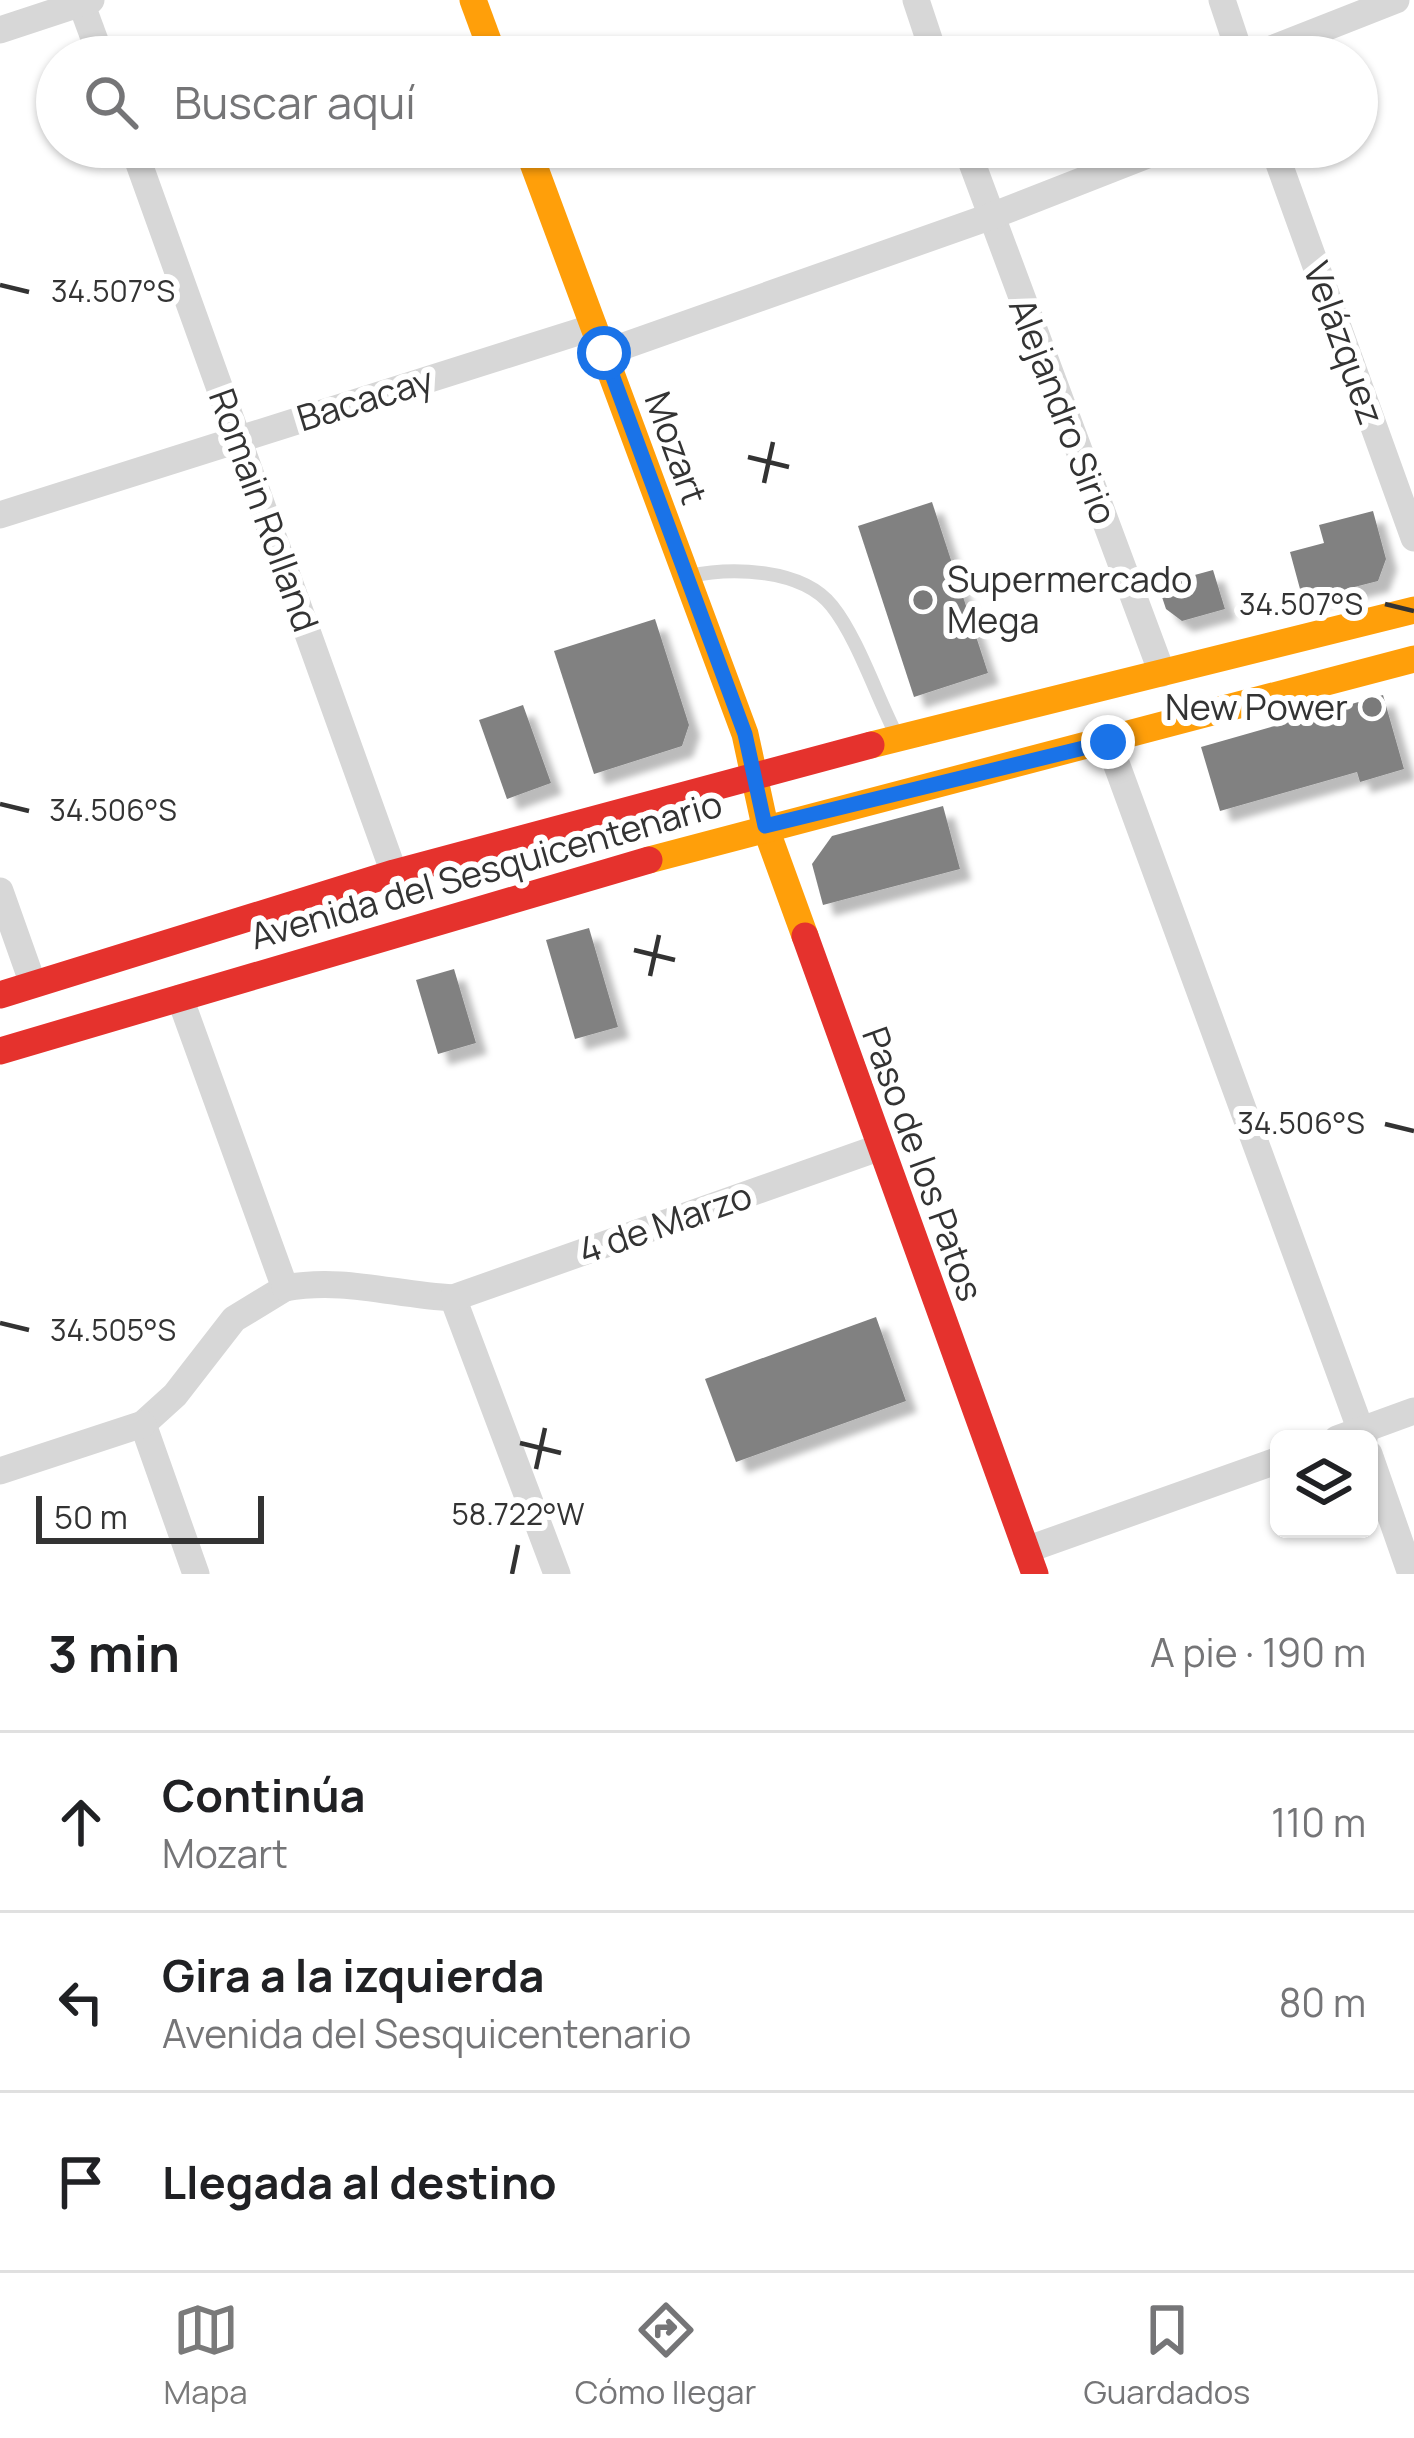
<!DOCTYPE html>
<html lang="es">
<meta charset="utf-8">
<style>
:root{--surface:#fff;--page:#f2f2f2;--text:#202124;--muted:#757577;--line:#e0e0e0;--accent:#7a7a7a}
body{margin:0;font-family:Manrope,sans-serif;background:var(--page);color:var(--text)}
.controls{position:absolute;right:36px;bottom:36px;display:grid;overflow:hidden;border-radius:18px;box-shadow:0 3px 9px #0004}
.controls button{width:108px;height:108px;display:grid;place-items:center;padding:0;border:0;border-bottom:3px solid var(--line);background:var(--surface);color:var(--text);font:60px sans-serif}
.scale{position:absolute;left:36px;bottom:30px;width:228px;box-sizing:border-box;padding-left:12px;border:6px solid #333;border-top:0;font-size:33px;line-height:42px;white-space:nowrap;color:#333;-webkit-text-stroke:9px #fff;paint-order:stroke}
.stop{position:absolute;width:36px;height:36px;margin:-27px;border:9px solid #1a73e8;border-radius:50%;background:#fff}
.stop.end{background:#1a73e8;border-color:#fff;box-shadow:0 3px 12px #0008}
.list{margin:0;padding:0;list-style:none}
h2{display:flex;justify-content:space-between;align-items:center;height:156px;margin:0;padding:0 48px;font-size:51px}
h2 small{font-size:39px;font-weight:400;color:var(--muted)}
.list li{display:grid;grid-template-columns:78px 1fr auto;gap:36px;align-items:center;box-sizing:border-box;height:180px;padding:0 48px;border-top:3px solid var(--line)}
.list b{display:block;font-size:45px;white-space:nowrap}
.list p{margin:0;font-size:39px;white-space:nowrap;color:var(--muted)}
.list em{font-size:39px;font-style:normal;color:var(--muted)}
.icon{flex:none;width:66px;height:66px;fill:none;stroke:currentColor;stroke-width:2;stroke-linecap:round;stroke-linejoin:round}
.map{position:relative;flex:none;width:1414px;height:1574px;overflow:hidden}
.search{position:absolute;background:var(--surface);box-shadow:0 3px 9px #0004;left:36px;right:36px;top:36px;height:132px;display:flex;align-items:center;gap:30px;box-sizing:border-box;padding:0 42px;border-radius:66px;color:var(--muted);font-size:45px}
.sheet{height:696px;background:var(--surface)}
nav{display:flex;justify-content:space-around;align-items:center;box-sizing:border-box;height:168px;border-top:3px solid var(--line);background:var(--surface);font-size:33px;color:var(--muted)}
nav a{display:grid;justify-items:center;gap:6px}
nav .on{color:var(--accent)}
.map>svg:first-child{display:block}
.building{fill:#818181;filter:url(#shadow)}
.lines{fill:none;stroke-linecap:round;stroke-linejoin:round}
.lane{stroke:#d7d7d7;stroke-width:14}
.street{stroke:#d7d7d7;stroke-width:27}
.slow{stroke:#ff9f0a;stroke-width:27}
.jam{stroke:#e5322d;stroke-width:27}
.route{stroke:#1a73e8;stroke-width:15}
.ticks{fill:none;stroke:#333;stroke-width:4.5}
.poi-dot{fill:#7a7a7a;stroke:#fff;stroke-width:4.5}
.labels{text-anchor:middle;stroke-width:12;stroke-linejoin:round;paint-order:stroke}
.street-label{font-size:36px;fill:#333;stroke:#fff}
.poi-label{font-size:36px;fill:#333;stroke:#fff;text-anchor:start}
.ticks-label{font-size:30px;text-anchor:middle;fill:#333;stroke:#fff;stroke-width:12;stroke-linejoin:round;paint-order:stroke}
</style>
<div class="map">
<svg width="1414" height="1574" viewBox="0 0 1414 1574">
<defs>
<filter id="shadow"><feDropShadow dx="11" dy="11" stdDeviation="3" flood-color="#0004"/></filter>
</defs>
<rect width="100%" height="100%" fill="#fff"/>
<g class="building">
<polygon points="932,502 988,673 914,697 858,526"/>
<polygon points="1373,511 1386,559 1378,581 1303,600 1290,552 1324,543 1319,525"/>
<polygon points="1213,570 1225,609 1182,621 1166,609 1158,585"/>
<polygon points="655,619 689,725 682,746 594,774 554,651"/>
<polygon points="1383,695 1404,769 1360,782 1357,772 1220,811 1201,747"/>
<polygon points="523,705 551,783 507,799 479,720"/>
<polygon points="943,806 960,869 823,905 812,864 832,836"/>
<polygon points="589,928 618,1027 575,1039 546,940"/>
<polygon points="454,969 476,1043 438,1054 416,980"/>
<polygon points="876,1317 906,1401 736,1462 705,1379"/>
</g>
<g class="lines">
<path class="lane" d="M689,576C731,567 802,568 832,606C857,637 877,697 896,734"/>
<g class="street">
<polyline points="80,0 101,57"/>
<polyline points="916,0 935,57"/>
<polyline points="1222,0 1241,57"/>
<polyline points="0,30 91,0"/>
<polyline points="1251,57 1396,0"/>
<polyline points="133,147 394,873"/>
<polyline points="966,147 1162,673"/>
<polyline points="1273,147 1414,538"/>
<polyline points="604,353 989,217 1168,147"/>
<polyline points="0,515 594,327"/>
<polyline points="1108,741 1364,1439"/>
<polyline points="0,891 33,984"/>
<polyline points="180,998 285,1288 234,1319 175,1395 143,1424 196,1574"/>
<path d="M285,1288C344,1277 394,1295 453,1298L557,1574"/>
<polyline points="453,1298 878,1148"/>
<polyline points="1337,1439 1414,1411"/>
<polyline points="1369,1454 1411,1574"/>
<polyline points="0,1471 143,1424"/>
<polyline points="1026,1550 1279,1460"/>
</g>
<g class="slow">
<polyline points="473,0 494,57"/>
<polyline points="527,147 745,734 765,826 805,936"/>
<polyline points="871,745 1414,610"/>
<polyline points="649,860 1414,659"/>
</g>
<g class="jam">
<polyline points="805,936 1035,1574"/>
<polyline points="0,995 394,873 871,745"/>
<polyline points="0,1051 649,860"/>
</g>
</g>
<g class="lines">
<polyline class="route" points="604,353 745,734 765,826 1108,742"/>
</g>
<path class="ticks" d="M0,285L29,292M748,457L789,467M764,483L773,442M1385,604L1414,611M0,804L29,811M634,950L675,960M650,976L659,935M1385,1124L1414,1131M0,1323L29,1330M520,1443L561,1453M536,1469L545,1428M512,1574L518,1545"/>
<g class="poi-dot">
<circle cx="923" cy="600" r="12"/>
<circle cx="1372" cy="707" r="12"/>
</g>
<g class="labels">
<g class="street-label">
<text transform="translate(1344 343) rotate(70)" y="13">Velázquez</text>
<text transform="translate(365 399) rotate(-17)" y="13">Bacacay</text>
<text transform="translate(1063 411) rotate(69)" y="13">Alejandro Sirio</text>
<text transform="translate(676 448) rotate(70)" y="13">Mozart</text>
<text transform="translate(264 510) rotate(70)" y="13">Romain Rolland</text>
<text transform="translate(486 870) rotate(-16)" y="13">Avenida del Sesquicentenario</text>
<text transform="translate(923 1164) rotate(70)" y="13">Paso de los Patos</text>
<text transform="translate(665 1223) rotate(-19)" y="13">4 de Marzo</text>
</g>
<g class="poi-label">
<text x="947" y="592">Supermercado<tspan x="947" dy="41">Mega</tspan></text>
<text x="1348" y="720" text-anchor="end">New Power</text>
</g>
</g>
<g class="ticks-label">
<text x="113" y="302">34.507°S</text>
<text x="1301" y="615">34.507°S</text>
<text x="113" y="821">34.506°S</text>
<text x="1301" y="1134">34.506°S</text>
<text x="113" y="1341">34.505°S</text>
<text x="518" y="1525">58.722°W</text>
</g>
</svg>
<div class="controls">
<button><svg class="icon" aria-label="layers" viewBox="0 0 24 24"><path d="M12 4l9 5-9 5-9-5zM3 14l9 5 9-5"/></svg></button>
</div>
<div class="scale">50 m</div>
<div class="stop" style="left:604px;top:353px"></div>
<div class="stop end" style="left:1108px;top:742px"></div>
<div class="search"><svg class="icon" aria-label="search" viewBox="0 0 24 24"><circle cx="10" cy="10" r="6"/><path d="M15 15l6 6"/></svg>Buscar aquí</div>
</div>
<section class="sheet">
<h2>3 min<small>A pie · 190 m</small></h2>
<ul class="list">
<li><svg class="icon" aria-label="ahead" viewBox="0 0 24 24"><path d="M12 20V5M6 11l6-6 6 6"/></svg><div><b>Continúa</b><p>Mozart</p></div><em>110 m</em></li>
<li><svg class="icon" aria-label="left" viewBox="0 0 24 24"><path d="M17 20v-9H6M10 6l-5 5 5 5"/></svg><div><b>Gira a la izquierda</b><p>Avenida del Sesquicentenario</p></div><em>80 m</em></li>
<li><svg class="icon" aria-label="arrive" viewBox="0 0 24 24"><path d="M6 21V4h12l-3 4 3 4H6"/></svg><div><b>Llegada al destino</b></div></li>
</ul>
</section>
<nav>
<a class="on"><svg class="icon" aria-label="map" viewBox="0 0 24 24"><path d="M3 6l6-2 6 2 6-2v14l-6 2-6-2-6 2zM9 4v14M15 6v14"/></svg>Mapa</a>
<a><svg class="icon" aria-label="directions" viewBox="0 0 24 24"><path d="M12 3l9 9-9 9-9-9zM9 14v-3h6M13 9l2 2-2 2"/></svg>Cómo llegar</a>
<a><svg class="icon" aria-label="saved" viewBox="0 0 24 24"><path d="M7 4h10v16l-5-4-5 4z"/></svg>Guardados</a>
</nav>
